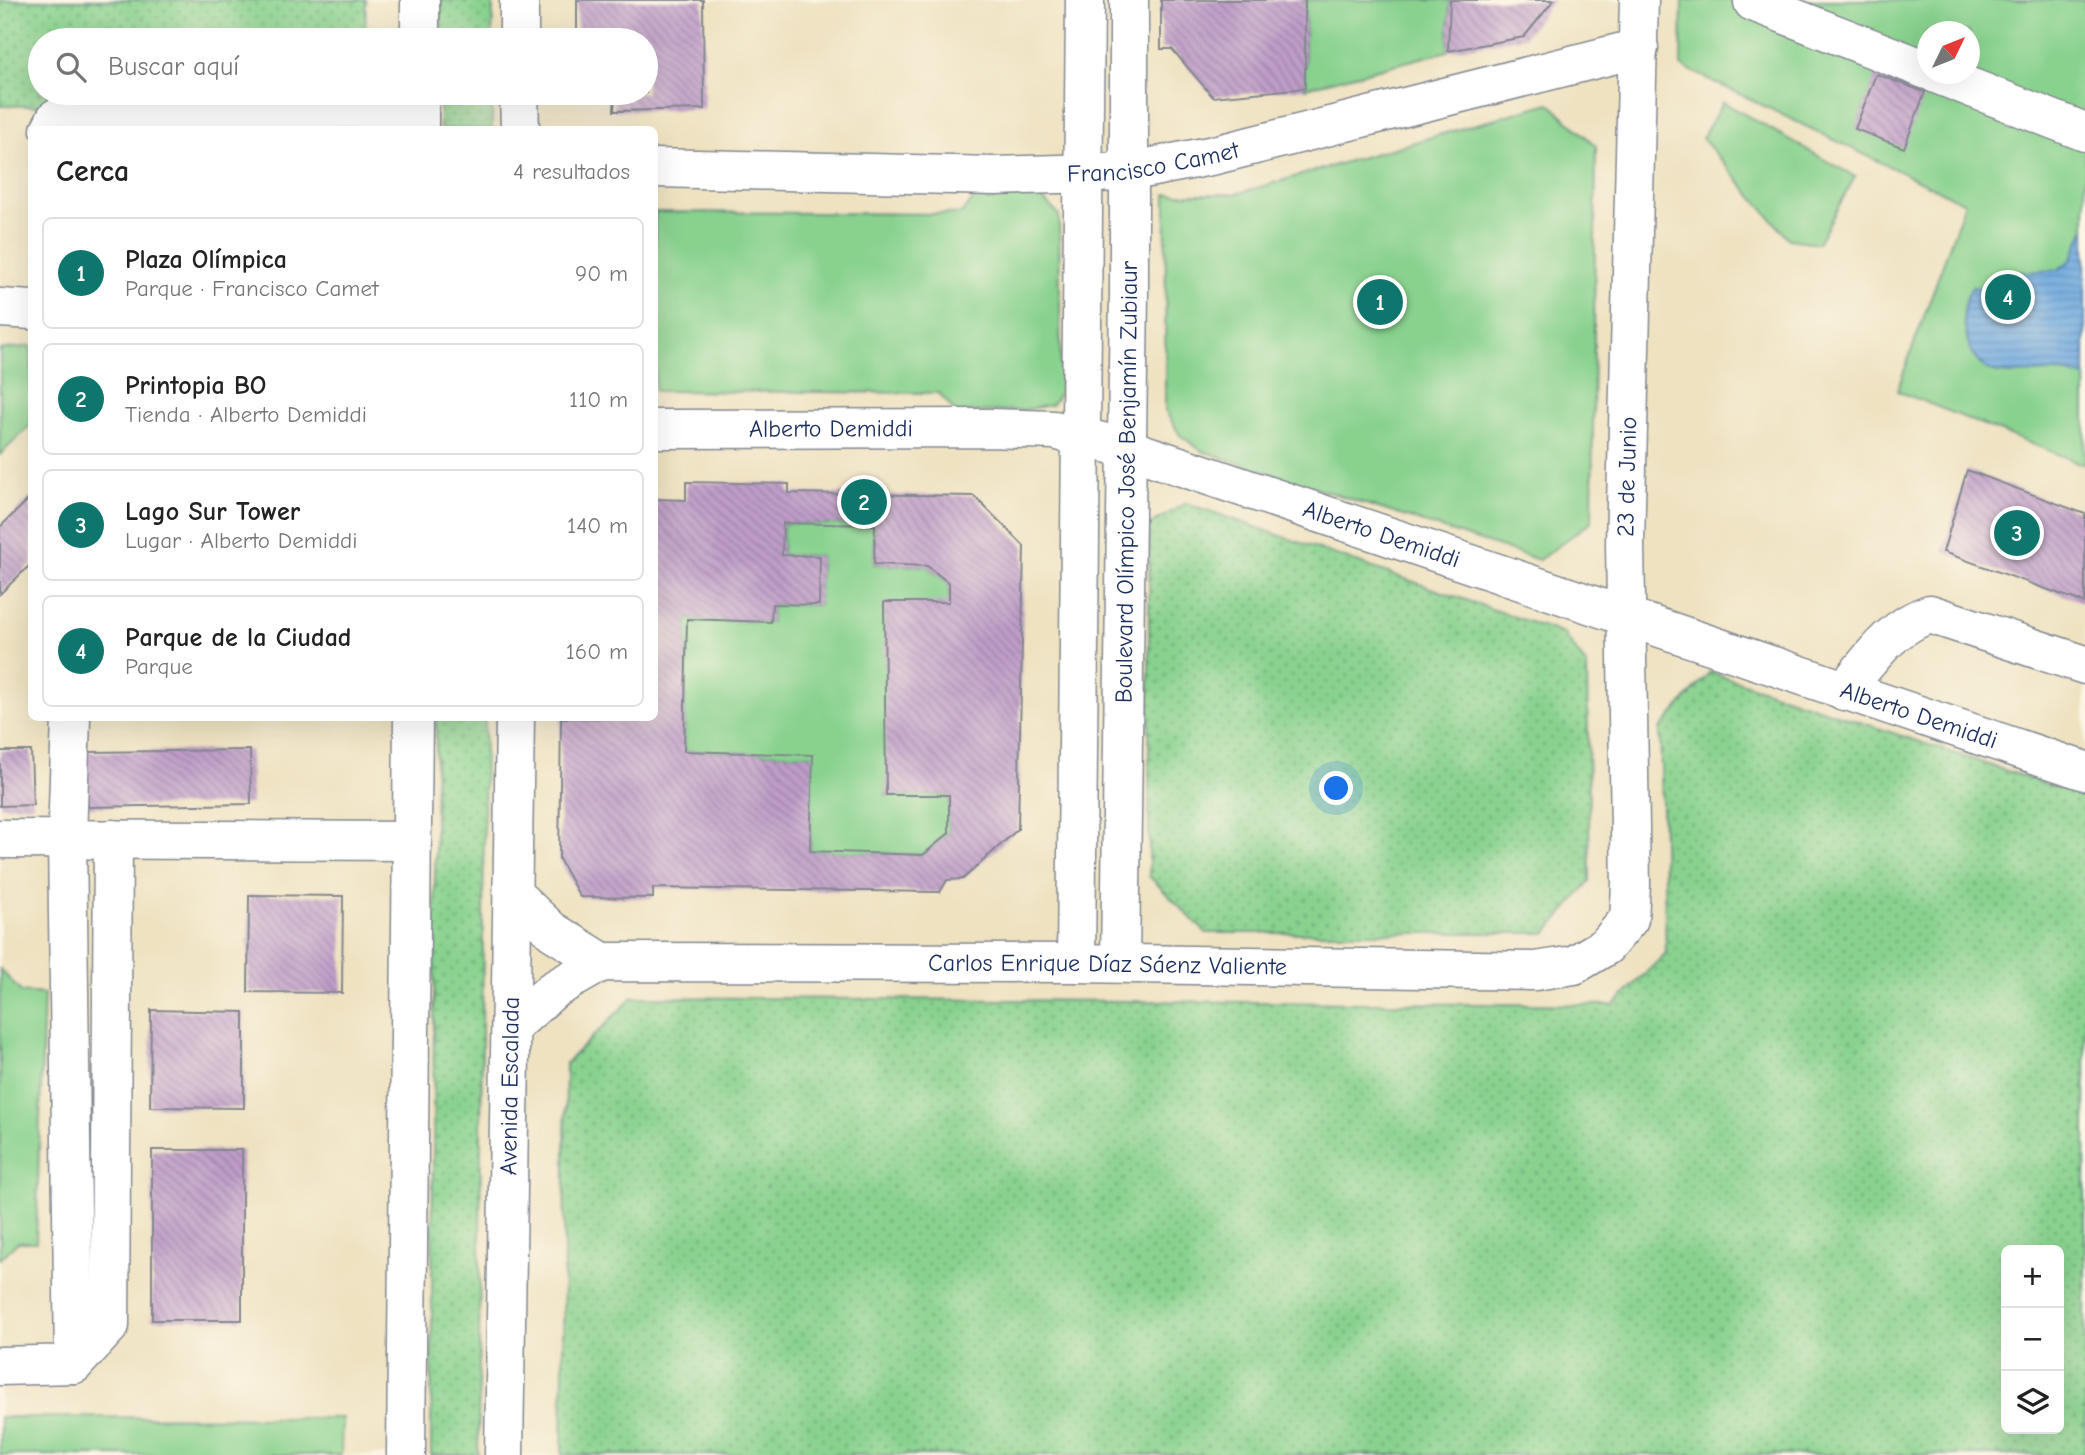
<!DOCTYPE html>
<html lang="es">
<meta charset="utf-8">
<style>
:root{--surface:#fff;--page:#f6f6f6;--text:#222;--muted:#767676;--line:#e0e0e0;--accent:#0f766e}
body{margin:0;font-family:"Comic Neue",sans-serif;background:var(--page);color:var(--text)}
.controls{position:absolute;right:21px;bottom:21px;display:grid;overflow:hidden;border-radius:10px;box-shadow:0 7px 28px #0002}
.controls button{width:63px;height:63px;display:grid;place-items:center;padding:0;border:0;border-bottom:2px solid var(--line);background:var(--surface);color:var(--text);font:35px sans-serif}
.compass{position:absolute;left:1917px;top:21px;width:63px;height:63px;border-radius:50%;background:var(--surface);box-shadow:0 7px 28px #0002;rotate:47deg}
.you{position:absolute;left:1337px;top:789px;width:24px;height:24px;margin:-18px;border:5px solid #fff;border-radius:50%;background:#1a73e8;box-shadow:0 0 0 10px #1a73e833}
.badge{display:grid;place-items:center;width:46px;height:46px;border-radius:50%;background:var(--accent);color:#fff;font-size:23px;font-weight:700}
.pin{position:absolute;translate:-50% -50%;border:4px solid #fff;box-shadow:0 2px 7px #0006}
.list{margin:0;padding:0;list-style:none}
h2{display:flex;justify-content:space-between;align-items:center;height:91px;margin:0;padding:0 28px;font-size:30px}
h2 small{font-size:23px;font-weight:400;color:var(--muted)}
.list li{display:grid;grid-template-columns:46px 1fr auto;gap:21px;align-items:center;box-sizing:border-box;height:112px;margin:0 14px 14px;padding:0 14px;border:2px solid var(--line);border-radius:10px}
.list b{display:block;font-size:26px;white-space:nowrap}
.list p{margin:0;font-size:23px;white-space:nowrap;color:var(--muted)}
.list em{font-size:23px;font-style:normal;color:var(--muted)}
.icon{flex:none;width:38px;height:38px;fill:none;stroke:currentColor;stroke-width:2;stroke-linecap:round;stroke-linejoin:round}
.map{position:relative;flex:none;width:2085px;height:1455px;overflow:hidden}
.search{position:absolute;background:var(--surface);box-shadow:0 7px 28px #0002;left:28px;top:28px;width:630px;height:77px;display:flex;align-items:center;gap:18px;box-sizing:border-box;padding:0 24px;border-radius:38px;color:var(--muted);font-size:26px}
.panel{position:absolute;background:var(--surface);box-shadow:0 7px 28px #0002;left:28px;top:126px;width:630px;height:595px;border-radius:10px}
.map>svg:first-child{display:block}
.grass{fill:url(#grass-dots);stroke:#528076;stroke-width:2;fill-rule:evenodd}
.green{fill:#88d28e;stroke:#528076;stroke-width:2;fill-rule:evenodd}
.water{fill:url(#water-rules);stroke:#446c9e;stroke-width:2}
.building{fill:url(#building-back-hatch);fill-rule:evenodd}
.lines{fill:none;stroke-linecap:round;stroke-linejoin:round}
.minor-casing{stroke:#848890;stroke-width:41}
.major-casing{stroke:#848890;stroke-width:41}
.minor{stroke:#fff;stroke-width:38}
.major{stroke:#fff;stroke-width:38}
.labels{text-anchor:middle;stroke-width:7;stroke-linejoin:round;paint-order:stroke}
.street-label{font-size:24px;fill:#1b2f5e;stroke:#fcf5e5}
</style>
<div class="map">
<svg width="2085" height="1455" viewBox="0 0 2085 1455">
<defs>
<pattern id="grass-dots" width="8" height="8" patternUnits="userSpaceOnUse" patternTransform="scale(1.75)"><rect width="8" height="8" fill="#88d28e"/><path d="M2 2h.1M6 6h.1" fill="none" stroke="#6eab77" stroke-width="1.8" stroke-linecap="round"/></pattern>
<pattern id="water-rules" width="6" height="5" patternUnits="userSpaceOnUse" patternTransform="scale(1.75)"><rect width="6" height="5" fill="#6ea9df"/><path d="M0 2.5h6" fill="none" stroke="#5a8ab8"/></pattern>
<pattern id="building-back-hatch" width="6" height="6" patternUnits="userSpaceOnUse" patternTransform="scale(1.75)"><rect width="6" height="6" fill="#bf9dc8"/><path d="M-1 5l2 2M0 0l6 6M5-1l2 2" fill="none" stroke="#9a80a6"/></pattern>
</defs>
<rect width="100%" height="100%" fill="#fcf5e5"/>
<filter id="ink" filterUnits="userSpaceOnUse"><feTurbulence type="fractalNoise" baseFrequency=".0143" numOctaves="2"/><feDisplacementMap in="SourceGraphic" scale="14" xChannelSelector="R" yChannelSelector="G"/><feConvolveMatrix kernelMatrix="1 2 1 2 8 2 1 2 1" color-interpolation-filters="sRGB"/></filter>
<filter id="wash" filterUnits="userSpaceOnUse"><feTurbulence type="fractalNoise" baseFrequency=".00686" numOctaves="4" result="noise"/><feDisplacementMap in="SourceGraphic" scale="28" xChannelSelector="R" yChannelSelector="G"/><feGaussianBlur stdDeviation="1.57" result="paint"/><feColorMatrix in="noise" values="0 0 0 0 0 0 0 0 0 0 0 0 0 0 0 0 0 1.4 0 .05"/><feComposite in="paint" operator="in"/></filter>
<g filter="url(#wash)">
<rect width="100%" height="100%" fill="#eee2c1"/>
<g class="grass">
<polygon points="0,0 366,0 365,40 40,40 40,93 364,93 364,103 0,106"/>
<polygon points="441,0 493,0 492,40 441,40"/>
<rect x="440" y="93" width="52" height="36"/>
<polygon points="1186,503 1564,634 1587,666 1590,882 1546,933 1206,933 1149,876 1149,525"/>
<path d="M1710,672L2085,797V1455H562L566,1063L633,997L1614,1005L1666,953L1660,729ZM2059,1250V1429H2006V1250Z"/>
<polygon points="436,718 485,718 478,1455 431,1455"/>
</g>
<g class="green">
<polygon points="1305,0 1450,0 1448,51 1305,88"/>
<path d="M1682,0H2085V465L1897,391L1965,203L1681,66ZM1927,32H1969V74H1927Z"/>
<polygon points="1723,102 1855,177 1818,243 1789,239 1702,138"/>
<polygon points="1549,103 1596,146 1592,521 1539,560 1202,451 1180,435 1165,410 1166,194 1236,194"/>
<polygon points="976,196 1041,197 1059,215 1061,392 1051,405 1024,410 956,413 939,393 655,391 655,212 961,214"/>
<polygon points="31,346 31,425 0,455 0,350"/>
<polygon points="783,523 875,525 874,564 927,566 949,583 949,602 886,795 949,795 949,833 923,855 810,851 812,755 684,751 687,619 771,622 772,604 819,605 820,556 782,555"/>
<polygon points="0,969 21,992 44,994 36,1242 18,1242 0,1259"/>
<polygon points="0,1417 342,1418 341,1455 0,1455"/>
</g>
<path class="water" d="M2085,228V377C2076,375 2067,372 2058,372C2018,370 1977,390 1966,334C1962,314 1962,304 1972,287L1987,289L2008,273L2057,270L2071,260Z"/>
<g id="blocks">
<g class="building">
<polygon points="577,0 703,0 704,109 614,111 615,93 646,93 646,40 577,40"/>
<polygon points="1161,0 1305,0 1305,88 1213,97 1172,49 1161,49"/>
<polygon points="1450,0 1554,0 1524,37 1448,51"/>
<polygon points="1876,74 1925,92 1904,148 1855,129"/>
<polygon points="1967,470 2085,514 2085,603 1943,552"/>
<path d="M686,482L789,484V493L974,496L1024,546L1018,829L963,879L947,880L940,892L653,888V898L580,897L559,859L561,718H654V499L686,500ZM783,523L875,525L874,564L927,566L949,583V602H884L886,795H949V833L923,855L810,851L813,755L684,751L687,619L771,622L772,604L819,605L820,556L782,555Z"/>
<polygon points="32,496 32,563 0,594 0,527"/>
<polygon points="250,750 251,804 88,807 87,752"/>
<polygon points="0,751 31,751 33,805 0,806"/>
<polygon points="249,895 343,896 342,993 248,992"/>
<polygon points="151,1010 244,1012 244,1108 150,1107"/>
<rect x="152" y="1150" width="90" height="170"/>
</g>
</g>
</g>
<g filter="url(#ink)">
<use href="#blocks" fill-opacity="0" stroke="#848890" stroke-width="2"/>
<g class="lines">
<g class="minor-casing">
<g id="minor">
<polyline points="1753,2 1927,70"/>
<polyline points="1936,74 2085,132"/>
<polyline points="50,130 56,118 68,112 419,108"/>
<path id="s1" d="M654,168L995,176L1127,172L1215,155L1639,48"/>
<polyline points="0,308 32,310"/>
<path id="s2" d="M654,429L990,428L1054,430L1126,448L2085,771"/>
<path d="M1844,691C1869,661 1891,626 1930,614L2085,665"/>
<polyline points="0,839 412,841"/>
<polyline points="513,894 552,931 602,962"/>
<polyline points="1076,963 1085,0"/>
<path id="s3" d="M1120,963L1129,292V0"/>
<path id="s4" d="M511,1027L553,990L602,962L1076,963L1535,971L1574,965L1606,946L1629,919L1631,885L1625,544L1639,0"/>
<polyline points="74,1364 110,1325 113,839"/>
<polyline points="0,1366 74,1364 67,839 71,718"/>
</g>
</g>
<g class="major-casing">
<g id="major">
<polyline points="519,0 519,40"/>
<polyline points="420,40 420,0"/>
<polyline points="519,93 520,130"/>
<polyline points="419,130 419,93"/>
<polyline points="406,1455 413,718"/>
<path id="s5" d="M504,1455L515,718"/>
</g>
</g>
<use href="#minor" class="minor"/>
<use href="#major" class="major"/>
</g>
</g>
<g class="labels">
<g class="street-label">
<text dy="8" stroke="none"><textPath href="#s1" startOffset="500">Francisco Camet</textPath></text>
<text dy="8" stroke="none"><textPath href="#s2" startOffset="177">Alberto Demiddi</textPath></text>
<text dy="8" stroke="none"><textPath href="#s4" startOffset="1600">23 de Junio</textPath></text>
<text dy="8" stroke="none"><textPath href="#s3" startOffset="481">Boulevard Olímpico José Benjamín Zubiaur</textPath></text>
<text dy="8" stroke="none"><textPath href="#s2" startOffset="744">Alberto Demiddi</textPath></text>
<text dy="8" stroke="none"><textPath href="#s2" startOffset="1311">Alberto Demiddi</textPath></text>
<text dy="8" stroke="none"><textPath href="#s4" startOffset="618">Carlos Enrique Díaz Sáenz Valiente</textPath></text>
<text dy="8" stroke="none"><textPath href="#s5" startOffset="369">Avenida Escalada</textPath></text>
</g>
</g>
</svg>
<div class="controls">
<button>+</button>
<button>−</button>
<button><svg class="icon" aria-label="layers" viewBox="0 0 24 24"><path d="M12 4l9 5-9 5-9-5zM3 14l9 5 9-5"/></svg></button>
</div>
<svg class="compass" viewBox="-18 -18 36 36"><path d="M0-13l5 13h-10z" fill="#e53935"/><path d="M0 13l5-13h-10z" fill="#767676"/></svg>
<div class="you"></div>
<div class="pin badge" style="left:1380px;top:302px">1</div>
<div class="pin badge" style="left:864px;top:502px">2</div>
<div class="pin badge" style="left:2017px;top:533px">3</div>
<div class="pin badge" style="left:2008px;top:297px">4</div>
<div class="search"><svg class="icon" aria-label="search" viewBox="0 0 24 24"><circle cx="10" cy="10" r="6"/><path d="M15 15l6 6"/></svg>Buscar aquí</div>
<section class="panel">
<h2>Cerca<small>4 resultados</small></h2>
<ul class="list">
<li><span class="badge">1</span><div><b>Plaza Olímpica</b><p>Parque · Francisco Camet</p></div><em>90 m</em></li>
<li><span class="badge">2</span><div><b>Printopia BO</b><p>Tienda · Alberto Demiddi</p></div><em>110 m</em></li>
<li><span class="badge">3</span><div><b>Lago Sur Tower</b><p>Lugar · Alberto Demiddi</p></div><em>140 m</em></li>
<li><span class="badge">4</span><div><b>Parque de la Ciudad</b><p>Parque</p></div><em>160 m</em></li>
</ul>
</section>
</div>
